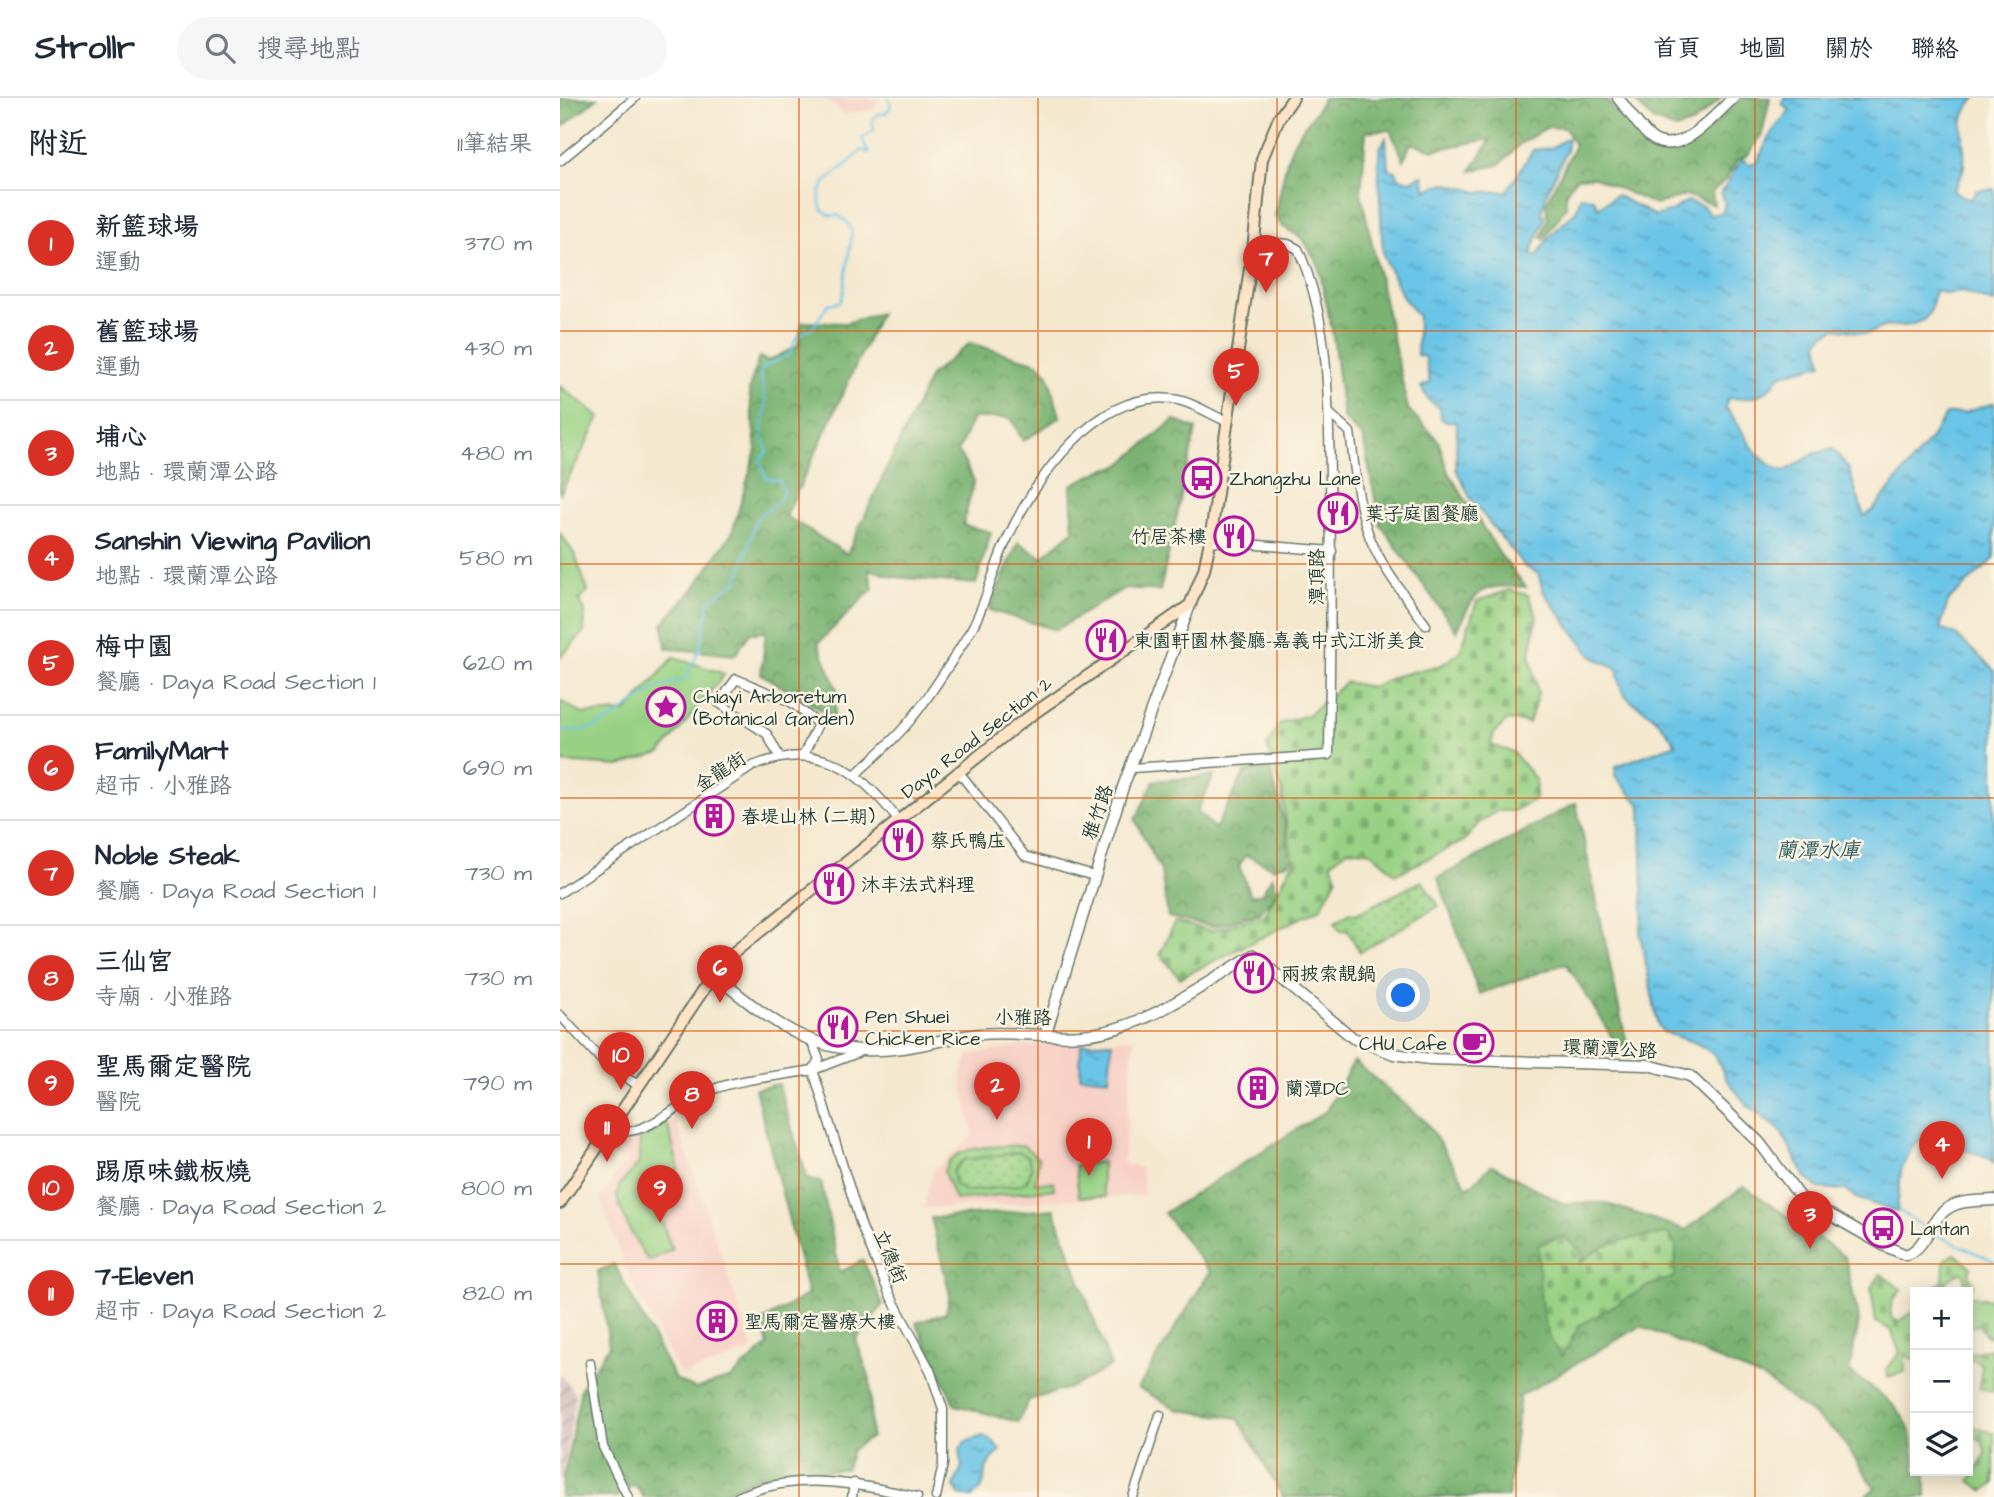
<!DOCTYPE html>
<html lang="zh-TW">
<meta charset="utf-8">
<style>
:root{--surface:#fff;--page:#f6f6f7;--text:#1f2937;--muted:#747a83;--line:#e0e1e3;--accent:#d93025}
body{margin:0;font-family:"Architects Daughter","LXGW WenKai TC",sans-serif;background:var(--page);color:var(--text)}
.controls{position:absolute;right:21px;bottom:21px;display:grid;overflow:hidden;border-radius:0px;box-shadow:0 4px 18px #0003}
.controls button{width:63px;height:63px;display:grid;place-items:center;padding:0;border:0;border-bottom:2px solid var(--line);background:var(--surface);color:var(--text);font:35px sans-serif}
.you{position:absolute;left:844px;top:898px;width:24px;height:24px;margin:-18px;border:5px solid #fff;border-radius:50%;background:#1a73e8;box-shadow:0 0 0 10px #1a73e833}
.badge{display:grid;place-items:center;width:46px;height:46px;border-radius:50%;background:var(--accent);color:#fff;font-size:23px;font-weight:700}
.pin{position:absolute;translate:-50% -58px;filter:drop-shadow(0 2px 4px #0008)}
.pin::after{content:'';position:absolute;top:37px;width:24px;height:21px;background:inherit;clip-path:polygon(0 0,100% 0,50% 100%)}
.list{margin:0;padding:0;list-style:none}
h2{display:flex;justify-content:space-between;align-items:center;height:91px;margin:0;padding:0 28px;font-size:30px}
h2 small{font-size:23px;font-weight:400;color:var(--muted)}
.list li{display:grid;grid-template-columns:46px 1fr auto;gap:21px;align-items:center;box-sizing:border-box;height:105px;padding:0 28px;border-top:2px solid var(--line)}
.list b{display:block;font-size:26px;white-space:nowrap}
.list p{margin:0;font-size:23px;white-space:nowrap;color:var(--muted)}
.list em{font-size:23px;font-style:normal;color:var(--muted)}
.icon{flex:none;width:38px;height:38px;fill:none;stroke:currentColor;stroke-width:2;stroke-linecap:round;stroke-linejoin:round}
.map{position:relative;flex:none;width:1434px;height:1399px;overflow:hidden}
header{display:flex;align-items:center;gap:42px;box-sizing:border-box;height:98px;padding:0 35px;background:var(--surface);border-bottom:2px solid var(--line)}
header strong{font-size:33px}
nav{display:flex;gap:38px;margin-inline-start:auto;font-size:24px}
.search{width:490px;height:63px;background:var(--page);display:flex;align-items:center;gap:18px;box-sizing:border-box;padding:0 24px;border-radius:38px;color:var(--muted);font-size:26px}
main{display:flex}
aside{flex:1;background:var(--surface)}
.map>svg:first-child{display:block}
.built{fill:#f7d1c6}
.industrial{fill:url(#industrial-furrows)}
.grass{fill:url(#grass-dots);stroke:#5c875c;stroke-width:2}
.forest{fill:url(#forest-crowns);stroke:#4c7853;stroke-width:2}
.cemetery{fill:url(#cemetery-stones);stroke:#5c875c;stroke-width:2}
.park{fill:#98d184;stroke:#5c875c;stroke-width:2;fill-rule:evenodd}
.water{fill:url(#water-ripples);stroke:#44808e;stroke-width:2}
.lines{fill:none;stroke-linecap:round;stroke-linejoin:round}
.stream{stroke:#6ac4e7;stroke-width:2}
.minor-casing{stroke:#6a796a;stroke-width:11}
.tertiary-casing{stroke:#6a796a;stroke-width:13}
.secondary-casing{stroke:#6a796a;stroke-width:14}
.minor{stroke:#fff;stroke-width:8}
.tertiary{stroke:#fff;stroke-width:10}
.secondary{stroke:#ffe4c6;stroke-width:10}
.grid{fill:none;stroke:#de580e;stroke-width:2;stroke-opacity:0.55}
.labels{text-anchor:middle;stroke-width:5;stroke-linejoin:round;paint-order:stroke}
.poi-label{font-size:19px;fill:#1f3d34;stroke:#fcf5e5;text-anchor:start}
.street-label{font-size:19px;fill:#1f3d34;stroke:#fcf5e5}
.water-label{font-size:21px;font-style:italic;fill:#325f61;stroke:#fcf5e5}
</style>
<header>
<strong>Strollr</strong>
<div class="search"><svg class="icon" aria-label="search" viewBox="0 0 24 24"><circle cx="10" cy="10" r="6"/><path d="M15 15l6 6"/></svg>搜尋地點</div>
<nav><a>首頁</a><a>地圖</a><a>關於</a><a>聯絡</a></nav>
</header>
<main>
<aside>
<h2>附近<small>11筆結果</small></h2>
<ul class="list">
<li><span class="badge">1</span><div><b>新籃球場</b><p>運動</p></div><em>370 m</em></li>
<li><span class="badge">2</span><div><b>舊籃球場</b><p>運動</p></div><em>430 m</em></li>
<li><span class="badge">3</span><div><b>埔心</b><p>地點 · 環蘭潭公路</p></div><em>480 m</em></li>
<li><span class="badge">4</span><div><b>Sanshin Viewing Pavilion</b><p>地點 · 環蘭潭公路</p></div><em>580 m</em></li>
<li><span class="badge">5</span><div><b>梅中園</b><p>餐廳 · Daya Road Section 1</p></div><em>620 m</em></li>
<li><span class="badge">6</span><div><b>FamilyMart</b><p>超市 · 小雅路</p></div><em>690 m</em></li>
<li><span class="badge">7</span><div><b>Noble Steak</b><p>餐廳 · Daya Road Section 1</p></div><em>730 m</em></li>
<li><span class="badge">8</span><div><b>三仙宮</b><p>寺廟 · 小雅路</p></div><em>730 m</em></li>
<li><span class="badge">9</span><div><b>聖馬爾定醫院</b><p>醫院</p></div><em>790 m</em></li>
<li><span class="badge">10</span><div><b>踢原味鐵板燒</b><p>餐廳 · Daya Road Section 2</p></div><em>800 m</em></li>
<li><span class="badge">11</span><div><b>7-Eleven</b><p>超市 · Daya Road Section 2</p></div><em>820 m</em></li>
</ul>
</aside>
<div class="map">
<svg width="1434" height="1399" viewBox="0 0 1434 1399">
<defs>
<pattern id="industrial-furrows" width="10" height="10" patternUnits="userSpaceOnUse" patternTransform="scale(1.75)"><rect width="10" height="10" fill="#d2bfbf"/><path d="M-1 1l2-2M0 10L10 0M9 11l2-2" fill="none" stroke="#aa9c9c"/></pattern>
<pattern id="grass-dots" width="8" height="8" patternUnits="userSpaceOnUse" patternTransform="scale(1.75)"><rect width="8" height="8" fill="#98d184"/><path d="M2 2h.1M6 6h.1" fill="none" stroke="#7bab6d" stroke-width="1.8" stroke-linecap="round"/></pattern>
<pattern id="forest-crowns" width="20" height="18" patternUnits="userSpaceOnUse" patternTransform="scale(1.75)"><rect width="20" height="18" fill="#7ab372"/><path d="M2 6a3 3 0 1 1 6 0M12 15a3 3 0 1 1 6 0" fill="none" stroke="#63935e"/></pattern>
<pattern id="cemetery-stones" width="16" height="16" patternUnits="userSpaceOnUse" patternTransform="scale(1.75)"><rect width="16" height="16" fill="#98d184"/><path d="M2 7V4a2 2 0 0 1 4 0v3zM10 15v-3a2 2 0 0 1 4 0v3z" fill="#7bab6d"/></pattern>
<pattern id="water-ripples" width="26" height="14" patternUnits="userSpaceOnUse" patternTransform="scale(1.75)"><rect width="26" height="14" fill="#6ac4e7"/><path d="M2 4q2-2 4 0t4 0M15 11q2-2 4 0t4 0" fill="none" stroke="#57a0bc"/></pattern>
</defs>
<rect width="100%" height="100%" fill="#fcf5e5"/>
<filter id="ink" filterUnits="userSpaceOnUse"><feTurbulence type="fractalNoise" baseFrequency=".0143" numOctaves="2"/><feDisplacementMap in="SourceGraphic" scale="14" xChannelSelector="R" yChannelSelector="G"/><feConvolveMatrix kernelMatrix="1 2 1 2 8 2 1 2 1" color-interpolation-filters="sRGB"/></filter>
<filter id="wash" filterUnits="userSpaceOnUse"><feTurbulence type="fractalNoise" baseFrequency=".00686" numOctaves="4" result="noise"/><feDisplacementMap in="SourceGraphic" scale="28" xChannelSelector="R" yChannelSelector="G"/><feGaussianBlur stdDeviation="1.57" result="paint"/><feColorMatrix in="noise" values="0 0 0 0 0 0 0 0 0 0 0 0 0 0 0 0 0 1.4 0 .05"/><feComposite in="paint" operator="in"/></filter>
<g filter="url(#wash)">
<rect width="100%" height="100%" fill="#f4e8cf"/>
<g class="built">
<polygon points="264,0 319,0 314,12 284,16"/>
<polygon points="574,940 563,1065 581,1070 584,1097 363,1111 373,1073 413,1037 401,977 409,957 458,949"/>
<polygon points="115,1021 193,1252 121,1278 71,1184 40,1100 67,1062 60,1048"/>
</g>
<polygon class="industrial" points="0,1276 16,1296 2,1382 0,1381"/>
<g class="grass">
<polygon points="862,783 879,808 800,854 787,832 780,833 775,823 790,814 796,816"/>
<polygon points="460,1054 468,1059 472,1069 467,1083 460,1087 405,1094 394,1086 393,1073 403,1062"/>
</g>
<g class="forest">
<polygon points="0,0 37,0 0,31"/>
<path d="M763,0H1045L1086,46L1106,56L1134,45L1181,0H1210L1202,37L1188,57L1177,62L1166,81L1152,94L1154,107L1126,97L1095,107L1034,79L1016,80L1006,94V109L984,141L981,139L988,121L986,105L1015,47L1005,30L988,29L960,46L939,67L911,73L931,41L873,52L851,45L844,62L830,32L806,33L801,95L848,311L878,342L888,374L941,458L966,489C919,486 915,492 897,534L820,426L803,340L783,320L773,237L758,166L743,141L722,128L715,118C721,95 723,68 733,46C741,28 756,19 763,0Z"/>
<polygon points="1071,0 1161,0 1133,25 1116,31 1094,23"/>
<polygon points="320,215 226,418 287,456 370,278 410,245 478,265 488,276 500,319 463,343 451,320 413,320 398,353 414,383 403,427 431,434 416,486 334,479 309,471 313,491 258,545 277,591 274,620 201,576 206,534 190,535 175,557 106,550 103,525 132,493 172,435 196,352 189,291 199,259 208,263 238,248 242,224 286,225"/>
<polygon points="614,322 636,331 600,493 565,490 496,532 429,512 458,444 482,459 513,433 511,387 542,372 559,368"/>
<polygon points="710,670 725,726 730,764 713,770 686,757 679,768 691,798 702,795 712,778 718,793 700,815 651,829 608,819 601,773 575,722 594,683 654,678 637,713 655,731 685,674"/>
<polygon points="1016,705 1062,924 1068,949 1057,947 1006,865 919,896 878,780"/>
<path d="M794,963L866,1024L908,1090L932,1067L1002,1105H1045L1126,1132L1184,1088L1285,1159L1299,1223L1289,1273C1333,1307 1355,1312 1355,1373H1366V1399H1304L1315,1390L1277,1335L1206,1282L1081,1228L960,1298L948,1399H723L678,1320L619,1312L578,1290L650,1174L604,1115L766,1013Z"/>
<polygon points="218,986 248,1082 261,1084 280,1174 303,1162 323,1206 296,1242 310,1281 311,1339 292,1352 286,1371 196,1380 155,1399 83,1399 74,1386 56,1399 0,1399 21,1290 49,1248 38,1173 54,1166 115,1281 135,1291 171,1280 208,1247 201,1224 248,1196 195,991"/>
<polygon points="494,1111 551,1268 512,1289 469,1302 458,1324 395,1307 356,1225 386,1215 390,1197 371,1120"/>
</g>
<g class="cemetery">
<polygon points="949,492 968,497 977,519 970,555 978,595 969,625 948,622 934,635 931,647 953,654 976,682 975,701 954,713 937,713 918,726 904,743 836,776 811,754 789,751 771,765 777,779 761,810 620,880 600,856 615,824 650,833 705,817 733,764 720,686 707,648 720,625 748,617 786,584 812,589 836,578 881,567 900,554 917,503"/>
<path d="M1109,1136L1116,1148L1115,1179L1088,1188L1019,1228L1002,1259C976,1228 981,1185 978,1147L1004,1138L1022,1154L1020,1165C1046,1140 1075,1140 1109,1136Z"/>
<polygon points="1395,1156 1411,1169 1409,1176 1414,1186 1412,1190 1404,1184 1404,1175 1400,1174 1387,1183 1380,1194 1365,1194 1383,1183 1384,1162"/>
<path d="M1321,1176L1342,1192C1332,1202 1328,1207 1332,1221L1339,1223L1355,1212V1264L1345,1256V1274L1328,1279L1326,1271L1340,1255L1331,1232L1316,1224L1311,1190Z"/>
<polygon points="1408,1197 1434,1202 1434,1239 1426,1238 1419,1227 1408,1229"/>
<polygon points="1431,1250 1434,1252 1434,1294 1419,1290 1422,1267 1413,1261 1408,1264 1408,1256"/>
<polygon points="1408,1327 1434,1335 1434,1386 1424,1393 1410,1383 1426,1356 1422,1343 1408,1335"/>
</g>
<g class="park">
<polygon points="0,288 40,319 0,396"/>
<polygon points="0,435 15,457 28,493 19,502 25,514 24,534 0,560"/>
<polygon points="114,559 165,576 101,655 60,668 0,664 0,603 23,616 66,614"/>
<polygon points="107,1025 119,1071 94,1079 98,1096 93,1098 112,1152 88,1163 69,1131 57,1100 59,1088 79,1065 80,1041"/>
<path d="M463,1047L479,1061L475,1085L494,1084V1091L395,1102L384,1074C392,1044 437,1050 463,1047ZM460,1054L468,1059L472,1069L467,1083L460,1087L405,1094L394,1086L393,1073L403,1062Z"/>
<polygon points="542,1064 542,1089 546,1099 519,1099 515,1067"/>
</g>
<g class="water">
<path d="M1224,0H1416C1392,22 1407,42 1404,68C1403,76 1397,85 1393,93L1411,102L1417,92L1434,91V205L1403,194L1385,196L1375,192L1371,212L1364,222L1352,227L1323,229L1307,236L1276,230L1263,237L1258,245L1262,266L1220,277C1207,298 1193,302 1168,300L1165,309C1187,333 1191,364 1225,373L1256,355L1273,351L1288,369L1304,418L1313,412L1372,339L1386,316L1404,315L1434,305V461L1388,503L1380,531L1396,537L1434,572V1065L1429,1060L1403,1051L1384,1040L1362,1041L1354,1046L1341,1072L1337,1114L1296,1100L1286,1092L1258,1090L1253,1085L1245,1078L1220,1032L1187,1007L1166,980L1155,957L1136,945L1103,934L1098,927L1080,836L1083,815L1081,708L1055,678L1056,668L1116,646C1110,639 1105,630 1099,624C1076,600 1062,611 1057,570L1032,559L983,493L978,475L965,469L912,403L896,371L897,325L882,322L879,309L869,303L861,289L870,285L865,259L857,257L858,219L843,199L823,157L818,66L820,50L826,40L828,71L836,73L838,80L850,83L863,77L866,92L884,85L919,94L947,93L973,52L991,50L1008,40L1006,54L986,96L982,113L985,120L971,156L977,158L989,139L1016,113L1021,98L1034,101L1038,110L1056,97L1095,118L1111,113L1127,103L1143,108L1150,117L1163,114L1165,104L1161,95L1182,61L1189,66L1197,64C1206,45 1215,27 1230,13L1222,5Z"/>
<polygon points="552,944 549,981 520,978 521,946"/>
<path d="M423,1338L434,1344L440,1352C435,1359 429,1363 426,1371C422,1385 427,1389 412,1399L399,1397L394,1388L402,1368L400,1351L405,1344Z"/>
</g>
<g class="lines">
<g class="stream">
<path d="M0,632C57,641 71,588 125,582L140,551L149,503L178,483L197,419L218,404L224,393L220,383L206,380L200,362L207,354L202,333L206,308L200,275L205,268L230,256L236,240L254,228L268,206L280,204L283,198L292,134L288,125L278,117L271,118L262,112C250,81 287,73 301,52L309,55L302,41L314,32L312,23L316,17L326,15L331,8L329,0"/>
<polyline points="1338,1112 1365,1130"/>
<polyline points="1373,1135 1434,1163"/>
</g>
</g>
</g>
<g filter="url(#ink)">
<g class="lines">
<g class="minor-casing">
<g id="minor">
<polyline points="0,63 75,0"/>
<path d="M769,315L790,334C795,369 797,406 810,440C823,472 846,499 866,527"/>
<polyline points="650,443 772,453"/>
<polyline points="219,658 207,636 159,605 176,581 231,604 258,626 243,658"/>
<path d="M572,670L769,657C770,563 772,470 770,376C768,299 770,222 738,151L728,146L694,143"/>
<polyline points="398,673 465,758 534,778"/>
<path d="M296,676C315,658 336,641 352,620C374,593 393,561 411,532C426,506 432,475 444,448C472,384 538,286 618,302C634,305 651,317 666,323"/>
<path d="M0,795L193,668C259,642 298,670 338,722"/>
<polyline points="0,917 47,968 78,987"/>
<polyline points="297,955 253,972 301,1127 329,1195 370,1272 383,1311 383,1366 376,1399"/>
<path d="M49,1033C91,1040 113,1005 151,992C183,980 220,978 253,972L259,961L252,945"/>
<polyline points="30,1265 43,1349 68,1399"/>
<path d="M178,1399C236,1372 298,1386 357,1399"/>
<polyline points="292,1399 294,1385"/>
<polyline points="573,1399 600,1317"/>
</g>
</g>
<g class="tertiary-casing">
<g id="tertiary">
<path d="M1058,0C1068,12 1078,28 1090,39C1118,62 1154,18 1173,0"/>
<path d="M153,876C216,927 256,962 342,950C368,947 394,938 421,936C454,933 489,940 522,937C585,932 640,888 693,857L793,940L834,956L869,961L1088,967L1130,978L1199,1044L1241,1100L1325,1148L1346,1157C1369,1148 1369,1120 1390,1109C1403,1102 1420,1103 1434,1102"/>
<polyline points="486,935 563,689 630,507"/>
</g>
</g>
<g class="secondary-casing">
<polyline id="secondary" points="0,1105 162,864 460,625 630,507 644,472 650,443 694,143 702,61 719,20 733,0"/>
</g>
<use href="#minor" class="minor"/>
<use href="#tertiary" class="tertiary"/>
<use href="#secondary" class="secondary"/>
</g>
</g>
<path class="grid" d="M239,0V1399M478,0V1399M717,0V1399M956,0V1399M1195,0V1399M0,233H1434M0,466H1434M0,700H1434M0,933H1434M0,1166H1434"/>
<defs>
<g id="bus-ring" transform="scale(2.0125)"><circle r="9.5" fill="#fcf5e5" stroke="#b5179e" stroke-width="1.5"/><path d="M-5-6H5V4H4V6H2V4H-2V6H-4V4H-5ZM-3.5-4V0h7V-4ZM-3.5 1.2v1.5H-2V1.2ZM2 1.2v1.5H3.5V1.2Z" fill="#b5179e"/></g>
<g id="restaurant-ring" transform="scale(2.0125)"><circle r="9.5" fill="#fcf5e5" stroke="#b5179e" stroke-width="1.5"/><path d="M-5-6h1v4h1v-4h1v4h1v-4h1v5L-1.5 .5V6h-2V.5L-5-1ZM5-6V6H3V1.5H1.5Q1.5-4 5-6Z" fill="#b5179e"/></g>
<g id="sight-ring" transform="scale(2.0125)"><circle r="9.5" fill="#fcf5e5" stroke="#b5179e" stroke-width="1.5"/><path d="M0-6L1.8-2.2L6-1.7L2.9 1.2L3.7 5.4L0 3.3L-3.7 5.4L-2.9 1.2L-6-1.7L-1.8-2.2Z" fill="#b5179e"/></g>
<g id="building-ring" transform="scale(2.0125)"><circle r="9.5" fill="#fcf5e5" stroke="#b5179e" stroke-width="1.5"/><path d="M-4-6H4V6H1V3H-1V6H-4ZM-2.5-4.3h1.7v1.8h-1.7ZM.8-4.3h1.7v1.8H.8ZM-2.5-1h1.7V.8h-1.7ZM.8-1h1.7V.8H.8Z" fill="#b5179e"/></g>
<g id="cafe-ring" transform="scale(2.0125)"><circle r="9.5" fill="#fcf5e5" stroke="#b5179e" stroke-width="1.5"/><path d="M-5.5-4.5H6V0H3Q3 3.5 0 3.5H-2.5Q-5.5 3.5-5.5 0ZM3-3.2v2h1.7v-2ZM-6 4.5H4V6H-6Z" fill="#b5179e"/></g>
</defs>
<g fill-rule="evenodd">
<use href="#bus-ring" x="642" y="380"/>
<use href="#restaurant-ring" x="778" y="415"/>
<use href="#restaurant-ring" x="674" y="438"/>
<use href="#restaurant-ring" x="546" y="542"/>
<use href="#sight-ring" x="106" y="609"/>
<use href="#building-ring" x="154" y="718"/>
<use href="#restaurant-ring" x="343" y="742"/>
<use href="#restaurant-ring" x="274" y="786"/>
<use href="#restaurant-ring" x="694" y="875"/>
<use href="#restaurant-ring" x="278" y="929"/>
<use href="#cafe-ring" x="914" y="945"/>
<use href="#building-ring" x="698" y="990"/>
<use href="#bus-ring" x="1323" y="1130"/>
<use href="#building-ring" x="157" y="1223"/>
</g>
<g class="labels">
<g class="poi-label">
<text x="669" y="387">Zhangzhu Lane</text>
<text x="805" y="422">葉子庭園餐廳</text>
<text x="647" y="445" text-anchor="end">竹居茶樓</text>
<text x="573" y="549">東園軒園林餐廳-嘉義中式江浙美食</text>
<text x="133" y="605">Chiayi Arboretum<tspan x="133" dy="22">(Botanical Garden)</tspan></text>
<text x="181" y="725">春堤山林 (二期)</text>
<text x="370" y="749">蔡氏鴨庒</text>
<text x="301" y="793">沐丰法式料理</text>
<text x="721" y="882">兩披索靚鍋</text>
<text x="305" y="925">Pen Shuei<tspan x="305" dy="22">Chicken Rice</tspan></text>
<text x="887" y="952" text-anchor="end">CHU Cafe</text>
<text x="725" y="997">蘭潭DC</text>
<text x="1350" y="1137">Lantan</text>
<text x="184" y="1230">聖馬爾定醫療大樓</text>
</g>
<g class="street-label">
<text transform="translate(756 479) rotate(-90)" y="7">潭頂路</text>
<text transform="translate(416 639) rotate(-38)" y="7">Daya Road Section 2</text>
<text transform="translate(160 673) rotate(-33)" y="7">金龍街</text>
<text transform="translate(537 714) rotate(-71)" y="7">雅竹路</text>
<text x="463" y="926">小雅路</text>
<text transform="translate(1050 950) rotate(3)" y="7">環蘭潭公路</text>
<text transform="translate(331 1158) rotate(67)" y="7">立德街</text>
</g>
<g class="water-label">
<text x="1258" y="759">蘭潭水庫</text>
</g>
</g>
</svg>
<div class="controls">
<button>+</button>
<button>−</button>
<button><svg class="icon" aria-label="layers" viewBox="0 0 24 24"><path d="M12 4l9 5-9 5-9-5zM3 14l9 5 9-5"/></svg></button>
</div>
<div class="you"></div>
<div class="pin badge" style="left:529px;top:1078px">1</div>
<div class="pin badge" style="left:437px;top:1022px">2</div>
<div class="pin badge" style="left:1250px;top:1151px">3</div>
<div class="pin badge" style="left:1382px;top:1081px">4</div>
<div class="pin badge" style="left:676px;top:308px">5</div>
<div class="pin badge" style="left:160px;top:905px">6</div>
<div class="pin badge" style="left:706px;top:195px">7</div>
<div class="pin badge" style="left:132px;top:1031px">8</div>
<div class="pin badge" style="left:100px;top:1125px">9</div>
<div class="pin badge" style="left:61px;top:992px">10</div>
<div class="pin badge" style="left:47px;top:1064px">11</div>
</div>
</main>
